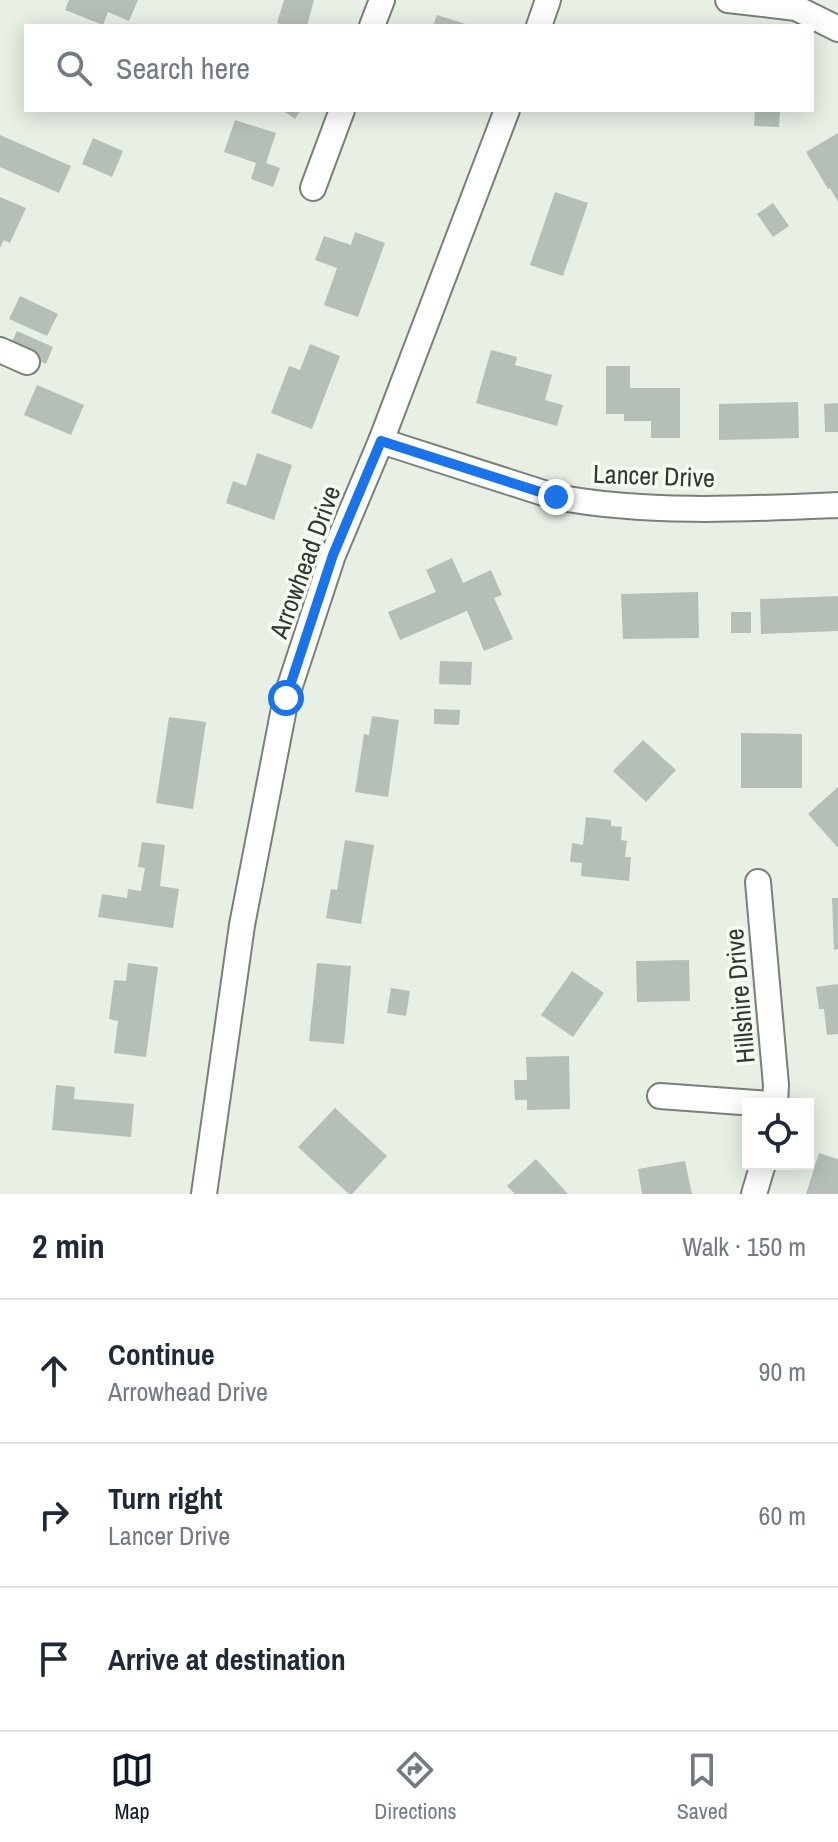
<!DOCTYPE html>
<meta charset="utf-8">
<style>
:root{--surface:#fff;--page:#f6f6f7;--text:#1f2937;--muted:#747a83;--line:#e0e1e3;--accent:#111827}
body{margin:0;font-family:"Archivo Narrow",sans-serif;background:var(--page);color:var(--text)}
.controls{position:absolute;right:24px;bottom:24px;display:grid;overflow:hidden;border-radius:0px;box-shadow:0 4px 20px #0003}
.controls button{width:72px;height:72px;display:grid;place-items:center;padding:0;border:0;border-bottom:2px solid var(--line);background:var(--surface);color:var(--text);font:40px sans-serif}
.stop{position:absolute;width:24px;height:24px;margin:-18px;border:6px solid #1a73e8;border-radius:50%;background:#fff}
.stop.end{background:#1a73e8;border-color:#fff;box-shadow:0 2px 8px #0008}
.list{margin:0;padding:0;list-style:none}
h2{display:flex;justify-content:space-between;align-items:center;height:104px;margin:0;padding:0 32px;font-size:34px}
h2 small{font-size:26px;font-weight:400;color:var(--muted)}
.list li{display:grid;grid-template-columns:52px 1fr auto;gap:24px;align-items:center;box-sizing:border-box;height:144px;padding:0 32px;border-top:2px solid var(--line)}
.list b{display:block;font-size:30px;white-space:nowrap}
.list p{margin:0;font-size:26px;white-space:nowrap;color:var(--muted)}
.list em{font-size:26px;font-style:normal;color:var(--muted)}
.icon{flex:none;width:44px;height:44px;fill:none;stroke:currentColor;stroke-width:2;stroke-linecap:round;stroke-linejoin:round}
.map{position:relative;flex:none;width:838px;height:1194px;overflow:hidden}
.search{position:absolute;background:var(--surface);box-shadow:0 4px 20px #0003;left:24px;right:24px;top:24px;height:88px;display:flex;align-items:center;gap:20px;box-sizing:border-box;padding:0 28px;border-radius:0px;color:var(--muted);font-size:30px}
.sheet{height:536px;background:var(--surface)}
nav{display:flex;justify-content:space-around;align-items:center;box-sizing:border-box;height:112px;border-top:2px solid var(--line);background:var(--surface);font-size:22px;color:var(--muted)}
nav a{display:grid;justify-items:center;gap:4px}
nav .on{color:var(--accent)}
.map>svg:first-child{display:block}
.building{fill:#b5bfb8}
.lines{fill:none;stroke-linecap:round;stroke-linejoin:round}
.minor-casing{stroke:#798077;stroke-width:28}
.minor{stroke:#fff;stroke-width:24}
.route{stroke:#1a73e8;stroke-width:10}
.labels{text-anchor:middle;stroke-width:7;stroke-linejoin:round;paint-order:stroke}
.street-label{font-size:26px;fill:#343733;stroke:#f6fdf3}
</style>
<div class="map">
<svg width="838" height="1194" viewBox="0 0 838 1194">
<rect width="100%" height="100%" fill="#e8f0e6"/>
<g class="building">
<polygon points="69,0 138,0 129,21 108,12 103,25 65,10"/>
<polygon points="284,0 314,0 307,26 288,26 277,23"/>
<polygon points="437,15 469,25 469,26 433,26"/>
<polygon points="282,110 301,110 295,119"/>
<polygon points="755,110 780,110 779,127 754,126"/>
<polygon points="235,120 276,133 266,163 280,168 273,187 251,179 256,163 224,152"/>
<polygon points="838,133 838,202 830,188 828,189 806,152"/>
<polygon points="0,135 71,166 59,193 0,167"/>
<polygon points="93,138 123,151 112,177 82,164"/>
<polygon points="555,192 588,203 563,276 530,265"/>
<polygon points="0,197 26,208 10,243 4,240 0,248"/>
<polygon points="773,203 789,226 773,237 757,214"/>
<polygon points="355,232 385,243 358,317 324,305 337,268 315,260 324,236 351,245"/>
<polygon points="20,296 58,314 47,336 9,319"/>
<polygon points="17,331 53,347 46,364 9,347"/>
<polygon points="310,344 340,356 312,429 271,413 289,366 300,370"/>
<polygon points="491,350 517,357 515,365 552,375 545,400 563,405 557,426 476,403"/>
<polygon points="606,366 630,366 630,388 680,388 680,438 651,438 651,421 624,421 624,414 606,414"/>
<polygon points="37,385 84,405 71,435 24,415"/>
<polygon points="798,402 799,438 719,440 719,404"/>
<polygon points="838,403 838,432 825,432 824,404"/>
<polygon points="257,453 292,465 274,520 226,503 233,481 246,486"/>
<polygon points="452,558 463,583 491,570 502,595 494,598 513,639 484,651 467,611 400,640 388,612 436,592 426,570"/>
<polygon points="698,592 699,638 623,639 621,594"/>
<polygon points="838,596 838,631 761,634 760,599"/>
<rect x="731" y="612" width="20" height="21"/>
<polygon points="440,661 472,662 471,685 439,684"/>
<polygon points="434,709 460,710 459,725 434,724"/>
<polygon points="372,716 399,720 388,797 355,792 364,734 369,735"/>
<polygon points="169,717 206,722 193,809 156,803"/>
<polygon points="741,733 802,734 802,788 741,788"/>
<polygon points="643,740 676,770 646,802 613,771"/>
<polygon points="838,787 838,848 808,814"/>
<polygon points="586,817 611,820 611,826 622,827 621,840 627,841 625,857 631,857 629,881 581,876 582,863 570,862 572,843 583,845"/>
<polygon points="345,840 374,845 361,924 326,918 331,889 337,890"/>
<polygon points="142,842 165,845 160,886 179,889 173,928 98,917 102,894 127,898 128,889 141,891 145,868 138,867"/>
<polygon points="832,898 838,898 838,949 834,950"/>
<polygon points="689,960 690,1001 637,1002 636,961"/>
<polygon points="128,963 158,967 146,1057 114,1053 118,1021 109,1019 114,980 126,981"/>
<polygon points="317,963 351,966 344,1044 309,1041"/>
<polygon points="572,971 604,993 573,1037 541,1015"/>
<polygon points="838,984 838,1034 827,1035 824,1009 819,1009 816,987"/>
<polygon points="391,988 410,991 406,1016 387,1013"/>
<polygon points="569,1056 570,1109 527,1110 527,1100 515,1100 514,1080 527,1080 526,1057"/>
<polygon points="56,1085 75,1087 74,1099 134,1104 131,1137 52,1130"/>
<polygon points="335,1108 387,1156 352,1194 349,1194 298,1147"/>
<polygon points="819,1153 838,1159 838,1194 806,1194"/>
<polygon points="536,1159 568,1194 515,1194 507,1186"/>
<polygon points="685,1161 692,1194 642,1194 638,1169"/>
</g>
<g class="lines">
<g class="minor-casing">
<g id="minor">
<polyline points="728,0 796,8 838,29"/>
<polyline points="372,26 382,0"/>
<polyline points="539,26 548,0"/>
<polyline points="313,188 342,110"/>
<polyline points="0,350 27,362"/>
<path d="M381,441L556,497C647,514 746,509 838,505"/>
<polyline points="758,882 776,1085 775,1104"/>
<polyline points="660,1096 769,1104"/>
<polyline points="204,1194 242,925 286,698 333,555 381,441 507,110"/>
<polyline points="754,1194 763,1164"/>
</g>
</g>
<use href="#minor" class="minor"/>
</g>
<g class="lines">
<polyline class="route" points="286,698 333,555 381,441 556,497"/>
</g>
<g class="labels">
<g class="street-label">
<text transform="translate(654 476) rotate(2)" y="9">Lancer Drive</text>
<text transform="translate(305 562) rotate(-70)" y="9">Arrowhead Drive</text>
<text transform="translate(740 996) rotate(-95)" y="9">Hillshire Drive</text>
</g>
</g>
</svg>
<div class="controls">
<button><svg class="icon" aria-label="locate" viewBox="0 0 24 24"><circle cx="12" cy="12" r="6"/><path d="M12 2v4M12 18v4M2 12h4M18 12h4"/></svg></button>
</div>
<div class="stop" style="left:286px;top:698px"></div>
<div class="stop end" style="left:556px;top:497px"></div>
<div class="search"><svg class="icon" aria-label="search" viewBox="0 0 24 24"><circle cx="10" cy="10" r="6"/><path d="M15 15l6 6"/></svg>Search here</div>
</div>
<section class="sheet">
<h2>2 min<small>Walk · 150 m</small></h2>
<ul class="list">
<li><svg class="icon" aria-label="ahead" viewBox="0 0 24 24"><path d="M12 20V5M6 11l6-6 6 6"/></svg><div><b>Continue</b><p>Arrowhead Drive</p></div><em>90 m</em></li>
<li><svg class="icon" aria-label="right" viewBox="0 0 24 24"><path d="M7 20v-9h11M14 6l5 5-5 5"/></svg><div><b>Turn right</b><p>Lancer Drive</p></div><em>60 m</em></li>
<li><svg class="icon" aria-label="arrive" viewBox="0 0 24 24"><path d="M6 21V4h12l-3 4 3 4H6"/></svg><div><b>Arrive at destination</b></div></li>
</ul>
</section>
<nav>
<a class="on"><svg class="icon" aria-label="map" viewBox="0 0 24 24"><path d="M3 6l6-2 6 2 6-2v14l-6 2-6-2-6 2zM9 4v14M15 6v14"/></svg>Map</a>
<a><svg class="icon" aria-label="directions" viewBox="0 0 24 24"><path d="M12 3l9 9-9 9-9-9zM9 14v-3h6M13 9l2 2-2 2"/></svg>Directions</a>
<a><svg class="icon" aria-label="saved" viewBox="0 0 24 24"><path d="M7 4h10v16l-5-4-5 4z"/></svg>Saved</a>
</nav>
